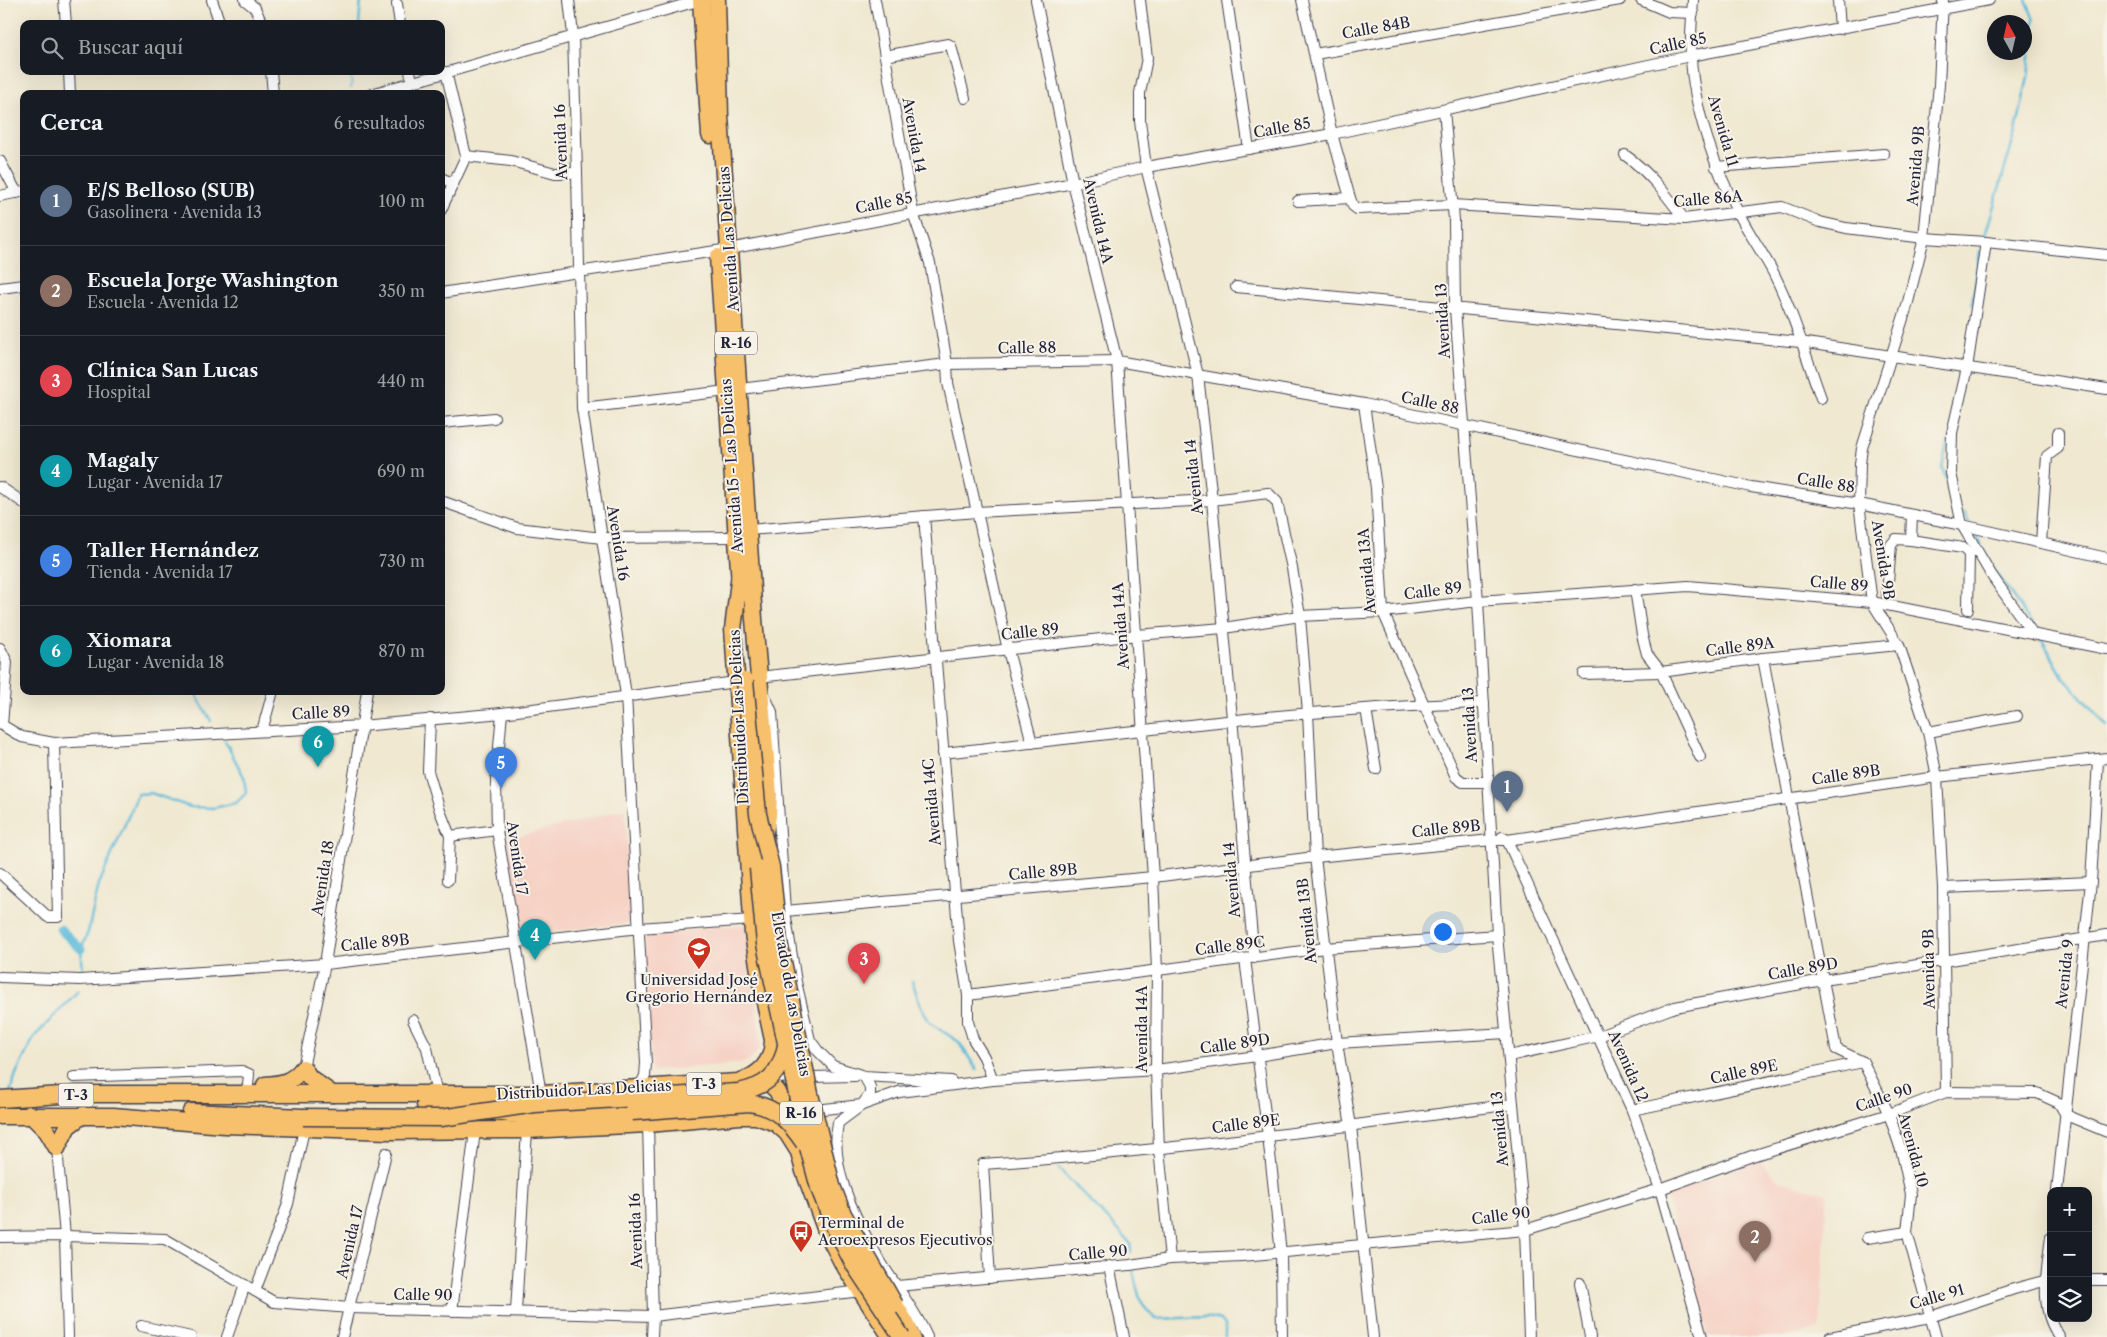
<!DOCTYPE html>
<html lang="es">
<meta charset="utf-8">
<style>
:root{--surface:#171b24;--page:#20242c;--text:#f1f3f6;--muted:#9ea1a6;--line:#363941;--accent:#1a73e8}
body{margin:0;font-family:"Libre Caslon Text",serif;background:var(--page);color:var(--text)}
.controls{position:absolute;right:15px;bottom:15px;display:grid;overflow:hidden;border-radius:10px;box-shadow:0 5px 20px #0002}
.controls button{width:45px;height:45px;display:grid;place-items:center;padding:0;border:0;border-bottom:1px solid var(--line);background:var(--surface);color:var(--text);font:25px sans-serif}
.compass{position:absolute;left:1987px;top:15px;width:45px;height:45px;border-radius:50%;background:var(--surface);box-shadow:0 5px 20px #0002;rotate:352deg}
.you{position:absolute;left:1442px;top:931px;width:18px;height:18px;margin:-12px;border:4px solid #fff;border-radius:50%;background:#1a73e8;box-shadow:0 0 0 8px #1a73e833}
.badge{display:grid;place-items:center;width:32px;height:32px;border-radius:50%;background:var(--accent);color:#fff;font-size:16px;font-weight:700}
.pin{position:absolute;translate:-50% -41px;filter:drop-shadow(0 1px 2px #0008)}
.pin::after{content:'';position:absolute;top:26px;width:18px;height:15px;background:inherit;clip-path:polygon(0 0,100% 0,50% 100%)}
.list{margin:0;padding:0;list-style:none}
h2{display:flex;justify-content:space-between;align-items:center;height:65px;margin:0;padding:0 20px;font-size:21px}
h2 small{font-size:16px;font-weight:400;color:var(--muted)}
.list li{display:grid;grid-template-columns:32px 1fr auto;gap:15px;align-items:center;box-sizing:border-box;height:90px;padding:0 20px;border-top:1px solid var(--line)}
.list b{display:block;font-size:19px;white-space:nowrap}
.list p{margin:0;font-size:16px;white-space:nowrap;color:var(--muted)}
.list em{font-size:16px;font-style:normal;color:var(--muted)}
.icon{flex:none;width:28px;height:28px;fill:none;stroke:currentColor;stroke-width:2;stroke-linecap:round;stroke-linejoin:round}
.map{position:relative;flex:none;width:2107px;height:1337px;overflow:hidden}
.search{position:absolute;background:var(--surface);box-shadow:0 5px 20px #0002;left:20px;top:20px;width:425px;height:55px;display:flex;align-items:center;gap:12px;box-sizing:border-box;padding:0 18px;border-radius:10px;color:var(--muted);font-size:19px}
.panel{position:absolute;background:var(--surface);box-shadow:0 5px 20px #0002;left:20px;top:90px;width:425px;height:605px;border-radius:10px}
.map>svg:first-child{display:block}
.built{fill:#f6d2c5}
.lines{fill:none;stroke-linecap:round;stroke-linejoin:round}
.stream{stroke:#5dbcdb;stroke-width:2.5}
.canal{stroke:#5dbcdb;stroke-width:9}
.street-casing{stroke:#414051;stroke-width:12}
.primary-casing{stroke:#414051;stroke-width:19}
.street{stroke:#fff;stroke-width:10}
.primary{stroke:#f7c06c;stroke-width:16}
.primary-bridge-casing{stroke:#414051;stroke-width:19;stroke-linecap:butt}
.primary-bridge{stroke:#f7c06c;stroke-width:16}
.labels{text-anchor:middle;stroke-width:4;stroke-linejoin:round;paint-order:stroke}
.shield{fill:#f7f3e8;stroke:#62616f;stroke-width:1}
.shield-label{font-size:14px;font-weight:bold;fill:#22223b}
.street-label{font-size:15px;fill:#22223b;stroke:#f7f3e8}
.poi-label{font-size:15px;fill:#22223b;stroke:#f7f3e8}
</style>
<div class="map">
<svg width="2107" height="1337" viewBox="0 0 2107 1337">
<rect width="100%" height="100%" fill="#f7f3e8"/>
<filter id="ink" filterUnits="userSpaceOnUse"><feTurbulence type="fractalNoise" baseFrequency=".02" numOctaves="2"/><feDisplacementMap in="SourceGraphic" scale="10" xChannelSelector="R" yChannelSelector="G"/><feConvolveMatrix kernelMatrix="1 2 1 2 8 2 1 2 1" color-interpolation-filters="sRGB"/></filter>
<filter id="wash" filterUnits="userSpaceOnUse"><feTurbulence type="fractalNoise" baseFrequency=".0096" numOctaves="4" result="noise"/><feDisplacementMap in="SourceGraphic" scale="20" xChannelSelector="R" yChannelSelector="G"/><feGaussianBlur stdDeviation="1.12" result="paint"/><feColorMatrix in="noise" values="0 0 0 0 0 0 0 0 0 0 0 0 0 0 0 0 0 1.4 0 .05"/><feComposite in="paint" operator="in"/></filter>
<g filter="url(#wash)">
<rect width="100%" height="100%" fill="#f0e8d0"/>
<g class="built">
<polygon points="625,809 632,923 522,934 505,840"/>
<polygon points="746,925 761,1046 756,1053 750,1060 742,1063 652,1071 645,933"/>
<polygon points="1758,1160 1779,1181 1827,1194 1820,1329 1783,1337 1709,1337 1666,1195"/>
</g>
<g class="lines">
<g class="stream">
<polyline points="359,24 361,0"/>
<polyline points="351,88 352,71"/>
<polyline points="1984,239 2016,131 2028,77 2034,20 2026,0"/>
<polyline points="1972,304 1980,251"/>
<polyline points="1947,443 1942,468 1948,483"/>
<polyline points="1964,512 1969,523"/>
<polyline points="1973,530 1991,565 2034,627"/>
<polyline points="2042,640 2064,678 2107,726"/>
<polyline points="194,691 211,721"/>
<polyline points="83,970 81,949 88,932 99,884 138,794 151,793 190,807 213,808 236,803 246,793 244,777 225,741"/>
<polyline points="912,981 921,1006 930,1023 959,1042 977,1070"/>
<polyline points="10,1092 16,1074 34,1037 78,991"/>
<polyline points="1059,1169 1123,1235 1130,1243 1131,1252"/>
<path d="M1133,1270C1137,1290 1139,1306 1156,1319L1207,1317L1221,1320L1225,1325V1337"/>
</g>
<polyline class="canal" points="60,929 81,949"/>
</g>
</g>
<g filter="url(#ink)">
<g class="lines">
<g class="street-casing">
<g id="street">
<polyline points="64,0 66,24"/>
<polyline points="212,0 220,24"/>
<polyline points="245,0 255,8 262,24"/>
<polyline points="569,0 573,35 577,173 582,408 626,695 646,1063 645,1076 639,1088"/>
<polyline points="875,0 913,213 930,263 947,364 948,383 1008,650 1032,743"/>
<polyline points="1036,0 1073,183 1117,361 1153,877 1157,970 1156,1070 1159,1149 1170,1259"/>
<polyline points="1140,0 1147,58 1140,93 1140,121 1146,167 1198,375 1212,500 1254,958"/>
<polyline points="1227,0 1249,149"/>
<polyline points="1302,0 1332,134 1350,198 1353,206 1357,209 1453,205 1684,219 1782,207 1820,222 1846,228 1924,238 1986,242 2107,255"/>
<polyline points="1641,0 1669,12 1693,13"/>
<path d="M1693,0C1692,19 1690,38 1691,57C1693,106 1715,169 1738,212C1749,234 1763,253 1774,274C1794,314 1806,357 1821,398"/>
<polyline points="1838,0 1840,29"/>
<polyline points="1943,0 1939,85 1924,238 1907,306 1862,448 1860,464 1859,504 1872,602 1899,645 1928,732 1937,777 1943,888 1946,1092"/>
<polyline points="397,4 400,24"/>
<polyline points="1315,54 1620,0"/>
<polyline points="885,56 948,44 951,46 965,98"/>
<polyline points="69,71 70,94"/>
<polyline points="271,71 273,94"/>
<polyline points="410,71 412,82"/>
<polyline points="371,94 701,0"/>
<polyline points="1444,110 1454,220 1455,309 1478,601 1497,935 1525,1230 1529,1337"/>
<path d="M1625,155C1649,172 1667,195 1684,219"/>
<polyline points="466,156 511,161 555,173 577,173"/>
<polyline points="0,161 17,193"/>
<polyline points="1716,167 1884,154"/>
<polyline points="441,178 453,183"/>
<polyline points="0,196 24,191"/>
<polyline points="1298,201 1350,198"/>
<polyline points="441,210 466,156 446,72"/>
<polyline points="1986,242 1967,368 1952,433 1951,473 1962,525 1992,576 2033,634"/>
<polyline points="1236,287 1800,342 2107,389"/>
<polyline points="0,288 24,285"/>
<polyline points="441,293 729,249 1073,183 1146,167 1332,134 1690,56 1989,0"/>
<polyline points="740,389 947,364 1117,361 1364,404 1751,487 1859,504 1962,525 2107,558"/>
<polyline points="1364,404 1376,488 1383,612 1456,777 1463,782 1488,782"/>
<polyline points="582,408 727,391"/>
<polyline points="441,423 494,418"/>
<polyline points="0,487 24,503"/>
<polyline points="441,501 517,528 602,538 737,537"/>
<polyline points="1912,515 1911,540 1963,548 1969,554 1968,609"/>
<polyline points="924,516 959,941 968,995 968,1022 973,1039 984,1057 993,1080"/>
<polyline points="748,530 977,512 1212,500 1268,493 1277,502 1292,568 1300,616 1308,713 1315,857 1337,1043 1351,1126 1373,1337"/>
<polyline points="2041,543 2047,456 2058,448 2058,433"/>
<polyline points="1635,589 1642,635 1647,654 1661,672 1700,757"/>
<polyline points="1887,594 1891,545 1896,539 1911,540"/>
<polyline points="0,648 7,662 2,725"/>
<polyline points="1763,658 1836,1049 1863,1062 1889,1114 1902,1153 1911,1194 1907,1232 1936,1337"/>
<polyline points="1584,674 1661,672 1763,658 1899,645"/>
<polyline points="759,677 1137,635 1224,628 1300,616 1383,612 1478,601 1688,586 1872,602 2107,649"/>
<polyline points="764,694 772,712 785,911 796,982 810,1040 818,1051 833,1066 864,1076 951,1081"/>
<polyline points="1366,709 1376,769"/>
<polyline points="502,713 496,780 497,830 541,1094"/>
<polyline points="430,719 428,771 440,811 450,836 448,880"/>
<polyline points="0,724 22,737 54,743 361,726 502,713 736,682"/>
<polyline points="262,731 273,691"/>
<polyline points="1928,732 2017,716"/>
<path d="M943,753C1123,733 1303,708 1484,703"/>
<polyline points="450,836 497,830"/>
<polyline points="1502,837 1507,840 1632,1110 1660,1189 1702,1337"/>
<polyline points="0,873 48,917 58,917 54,743"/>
<polyline points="1943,888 2091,882"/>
<polyline points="785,911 1153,877 1315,857 1492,840 1507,840 1937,777 2107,758"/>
<polyline points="1245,959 1268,1136 1281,1253 1282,1337"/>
<polyline points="0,977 80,980 325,964 639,928 752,920"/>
<polyline points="968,995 1325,948 1497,935"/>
<polyline points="413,1020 427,1048 437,1094"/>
<polyline points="1509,1056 1599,1036 1675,1007 1823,980 2107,935"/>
<polyline points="303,1068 325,964 367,691"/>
<path d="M864,1076L870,1087V1094L862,1105L838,1123C830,1166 852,1212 873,1249C890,1280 913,1305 927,1337"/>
<polyline points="74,1077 242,1071 249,1074 248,1085"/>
<polyline points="767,1078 855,1076"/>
<polyline points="1632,1110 1863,1062"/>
<polyline points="777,1114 862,1105 899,1092 993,1080 1156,1070 1257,1056 1337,1043 1507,1033"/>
<polyline points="648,1124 653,1316 652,1337"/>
<polyline points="57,1148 65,1236 68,1337"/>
<polyline points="2057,1191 2091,882 2098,760"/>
<polyline points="0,1237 65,1236 165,1239 274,1302 350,1308 653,1316 861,1291"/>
<path d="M2051,1237C2047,1270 2038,1310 2060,1337"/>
<polyline points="1867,1238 1907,1232"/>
<polyline points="1109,1266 1124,1337"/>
<path d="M990,1278L983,1164C1160,1152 1336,1128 1513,1104"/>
<polyline points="2088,1280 2107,1280"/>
<polyline points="1580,1283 1590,1337"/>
<polyline points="897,1286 1130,1265 1170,1259 1242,1256 1525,1230 1660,1189 1752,1156 1889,1114 1946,1092 2037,1093 2059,1103 2066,1115 2107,1132"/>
<polyline points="255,1291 288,1204 304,1129"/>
<polyline points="452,1311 475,1131"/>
<polyline points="516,1311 527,1130"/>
<polyline points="141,1326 191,1337"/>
<polyline points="227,1337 245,1285"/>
<polyline points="342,1337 386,1153"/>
<polyline points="1830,1337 1930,1317 2014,1289 2051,1279"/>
</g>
</g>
<g class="primary-casing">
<g id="primary">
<polyline points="701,0 710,135"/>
<polyline points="717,0 720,116 729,249 754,619 769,794 768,816 758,868"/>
<polyline points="718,257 740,584"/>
<path d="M752,1079C768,1081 789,1092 776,1110L761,1115"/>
<path d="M265,1085C282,1084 292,1082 303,1068L310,1078L332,1094"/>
<path d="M0,1099L77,1094H541L738,1082C759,1076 773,1063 773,1040L762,989L753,934L733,629L740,573"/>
<polyline points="425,1105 440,1105 534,1117 632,1112"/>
<polyline points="191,1112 303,1117"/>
<polyline points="30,1114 47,1131 57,1148"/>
<polyline points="0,1116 113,1116 225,1125 388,1131 527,1130 648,1124 740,1116 756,1116 776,1123 787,1133 799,1152 804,1171 826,1231 842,1262 891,1337"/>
<polyline points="57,1148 68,1126 83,1115"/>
<polyline points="895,1305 906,1323 912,1337"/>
</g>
</g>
<use href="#street" class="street"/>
<use href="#primary" class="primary"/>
<g class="primary-bridge-casing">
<g id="primary-bridge">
<polyline points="745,681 758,814 771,867 779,942 810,1094 832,1186 843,1214 895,1305"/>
<polyline points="758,868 765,944 809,1151 819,1188 832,1222 853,1263 902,1337"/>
<path d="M632,1112L749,1103C775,1106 790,1122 804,1143"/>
<path d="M303,1117L441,1118L535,1104L738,1092C767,1087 780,1074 786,1046"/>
</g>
</g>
<use href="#primary-bridge" class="primary-bridge"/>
</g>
</g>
<defs>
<g id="university-pin" transform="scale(1.25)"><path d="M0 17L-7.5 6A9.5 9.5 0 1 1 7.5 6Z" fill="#c8321e" stroke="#f7f3e8"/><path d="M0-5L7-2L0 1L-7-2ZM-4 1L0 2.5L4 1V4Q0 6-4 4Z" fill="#fff"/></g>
<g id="bus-pin" transform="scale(1.25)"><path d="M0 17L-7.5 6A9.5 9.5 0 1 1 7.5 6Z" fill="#c8321e" stroke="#f7f3e8"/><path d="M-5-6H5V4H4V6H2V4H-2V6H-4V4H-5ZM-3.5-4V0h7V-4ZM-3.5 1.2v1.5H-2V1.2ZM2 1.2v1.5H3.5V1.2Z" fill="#fff"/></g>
</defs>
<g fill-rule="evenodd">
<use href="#university-pin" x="699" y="949"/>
<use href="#bus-pin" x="801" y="1232"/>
</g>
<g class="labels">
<g class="shield">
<rect x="715" y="331.5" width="42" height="23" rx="4"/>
<rect x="686.5" y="1072.5" width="35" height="23" rx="4"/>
<rect x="58.5" y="1083.5" width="35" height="23" rx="4"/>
<rect x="780" y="1101.5" width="42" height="23" rx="4"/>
</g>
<g class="shield-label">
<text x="736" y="348">R-16</text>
<text x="704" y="1089">T-3</text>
<text x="76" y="1100">T-3</text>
<text x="801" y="1118">R-16</text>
</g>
<g class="street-label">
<text transform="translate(1376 28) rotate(-10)" y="5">Calle 84B</text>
<text transform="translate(1678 44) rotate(-12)" y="5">Calle 85</text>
<text transform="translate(1282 128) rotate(-10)" y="5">Calle 85</text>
<text transform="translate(1723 131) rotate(74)" y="5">Avenida 11</text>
<text transform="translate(914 135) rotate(80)" y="5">Avenida 14</text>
<text transform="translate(561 142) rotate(-92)" y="5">Avenida 16</text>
<text transform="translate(1916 166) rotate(-85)" y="5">Avenida 9B</text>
<text transform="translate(1708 199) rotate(-5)" y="5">Calle 86A</text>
<text transform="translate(884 203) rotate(-11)" y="5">Calle 85</text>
<text transform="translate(1098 221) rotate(77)" y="5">Avenida 14A</text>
<text transform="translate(729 239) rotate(-94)" y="5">Avenida Las Delicias</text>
<text transform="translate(1443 321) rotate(-93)" y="5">Avenida 13</text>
<text transform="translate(1027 348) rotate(-1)" y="5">Calle 88</text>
<text transform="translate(1430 403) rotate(12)" y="5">Calle 88</text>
<text transform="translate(732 466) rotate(-94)" y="5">Avenida 15 - Las Delicias</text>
<text transform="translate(1194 477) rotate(-96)" y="5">Avenida 14</text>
<text transform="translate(1826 483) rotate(9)" y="5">Calle 88</text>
<text transform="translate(618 543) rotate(81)" y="5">Avenida 16</text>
<text transform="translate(1883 560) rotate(81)" y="5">Avenida 9B</text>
<text transform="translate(1367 571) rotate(-95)" y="5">Avenida 13A</text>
<text transform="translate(1839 584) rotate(5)" y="5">Calle 89</text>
<text transform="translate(1433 591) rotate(-7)" y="5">Calle 89</text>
<text transform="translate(1121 626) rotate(-94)" y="5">Avenida 14A</text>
<text transform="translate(1030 632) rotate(-6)" y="5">Calle 89</text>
<text transform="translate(1740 647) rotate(-7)" y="5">Calle 89A</text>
<text transform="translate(321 713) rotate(-3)" y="5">Calle 89</text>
<text transform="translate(739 717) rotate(-93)" y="5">Distribuidor Las Delicias</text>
<text transform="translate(1470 725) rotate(-93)" y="5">Avenida 13</text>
<text transform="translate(1846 775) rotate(-8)" y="5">Calle 89B</text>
<text transform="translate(932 802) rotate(-95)" y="5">Avenida 14C</text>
<text transform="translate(1446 829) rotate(-6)" y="5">Calle 89B</text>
<text transform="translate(517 858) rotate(82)" y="5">Avenida 17</text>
<text transform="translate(1043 872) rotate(-5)" y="5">Calle 89B</text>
<text transform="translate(323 878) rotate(-81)" y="5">Avenida 18</text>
<text transform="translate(1232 880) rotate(-95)" y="5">Avenida 14</text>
<text transform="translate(1307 921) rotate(-96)" y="5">Avenida 13B</text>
<text transform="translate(375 943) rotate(-6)" y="5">Calle 89B</text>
<text transform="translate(1230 946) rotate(-7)" y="5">Calle 89C</text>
<text transform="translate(1803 969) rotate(-10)" y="5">Calle 89D</text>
<text transform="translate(1929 969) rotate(-91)" y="5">Avenida 9B</text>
<text transform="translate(2065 974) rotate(-84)" y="5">Avenida 9</text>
<text transform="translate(791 994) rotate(80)" y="5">Elevado de Las Delicias</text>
<text transform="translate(1142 1029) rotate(-90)" y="5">Avenida 14A</text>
<text transform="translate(1235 1044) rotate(-8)" y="5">Calle 89D</text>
<text transform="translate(1628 1066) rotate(66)" y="5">Avenida 12</text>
<text transform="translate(1744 1072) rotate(-12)" y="5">Calle 89E</text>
<text transform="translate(584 1090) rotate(-3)" y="5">Distribuidor Las Delicias</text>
<text transform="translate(1884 1098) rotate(-19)" y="5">Calle 90</text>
<text transform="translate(1246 1124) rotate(-7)" y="5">Calle 89E</text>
<text transform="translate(1500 1129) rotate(-95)" y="5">Avenida 13</text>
<text transform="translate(1913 1150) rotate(75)" y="5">Avenida 10</text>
<text transform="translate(1501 1216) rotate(-7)" y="5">Calle 90</text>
<text transform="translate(636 1231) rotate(-92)" y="5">Avenida 16</text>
<text transform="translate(350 1242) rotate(-77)" y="5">Avenida 17</text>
<text transform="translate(1098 1253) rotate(-5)" y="5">Calle 90</text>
<text transform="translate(423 1295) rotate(1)" y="5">Calle 90</text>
<text transform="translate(1937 1297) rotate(-16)" y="5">Calle 91</text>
</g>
<g class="poi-label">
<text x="699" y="985">Universidad José<tspan x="699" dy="17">Gregorio Hernández</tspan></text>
<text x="818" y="1228" text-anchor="start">Terminal de<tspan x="818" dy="17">Aeroexpresos Ejecutivos</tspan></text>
</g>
</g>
</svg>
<div class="controls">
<button>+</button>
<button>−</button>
<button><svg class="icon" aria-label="layers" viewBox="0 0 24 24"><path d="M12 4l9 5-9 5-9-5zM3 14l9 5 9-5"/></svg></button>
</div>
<svg class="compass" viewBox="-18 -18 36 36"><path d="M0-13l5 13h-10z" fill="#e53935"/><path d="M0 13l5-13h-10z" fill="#9ea1a6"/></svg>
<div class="you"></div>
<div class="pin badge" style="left:1507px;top:812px;background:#5c6f8a">1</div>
<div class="pin badge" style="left:1755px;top:1262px;background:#8d6e63">2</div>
<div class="pin badge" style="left:864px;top:984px;background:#e0444e">3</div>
<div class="pin badge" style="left:535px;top:960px;background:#0f9aa8">4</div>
<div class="pin badge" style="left:501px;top:788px;background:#3f7fe0">5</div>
<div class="pin badge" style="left:318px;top:767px;background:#0f9aa8">6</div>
<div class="search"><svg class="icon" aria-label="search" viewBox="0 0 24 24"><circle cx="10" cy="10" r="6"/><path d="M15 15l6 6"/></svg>Buscar aquí</div>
<section class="panel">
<h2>Cerca<small>6 resultados</small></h2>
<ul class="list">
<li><span class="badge" style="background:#5c6f8a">1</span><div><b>E/S Belloso (SUB)</b><p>Gasolinera · Avenida 13</p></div><em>100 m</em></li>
<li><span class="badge" style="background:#8d6e63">2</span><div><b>Escuela Jorge Washington</b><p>Escuela · Avenida 12</p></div><em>350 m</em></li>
<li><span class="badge" style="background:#e0444e">3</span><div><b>Clínica San Lucas</b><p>Hospital</p></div><em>440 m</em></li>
<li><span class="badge" style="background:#0f9aa8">4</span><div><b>Magaly</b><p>Lugar · Avenida 17</p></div><em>690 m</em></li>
<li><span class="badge" style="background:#3f7fe0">5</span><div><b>Taller Hernández</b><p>Tienda · Avenida 17</p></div><em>730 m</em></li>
<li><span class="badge" style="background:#0f9aa8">6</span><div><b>Xiomara</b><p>Lugar · Avenida 18</p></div><em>870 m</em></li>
</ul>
</section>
</div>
